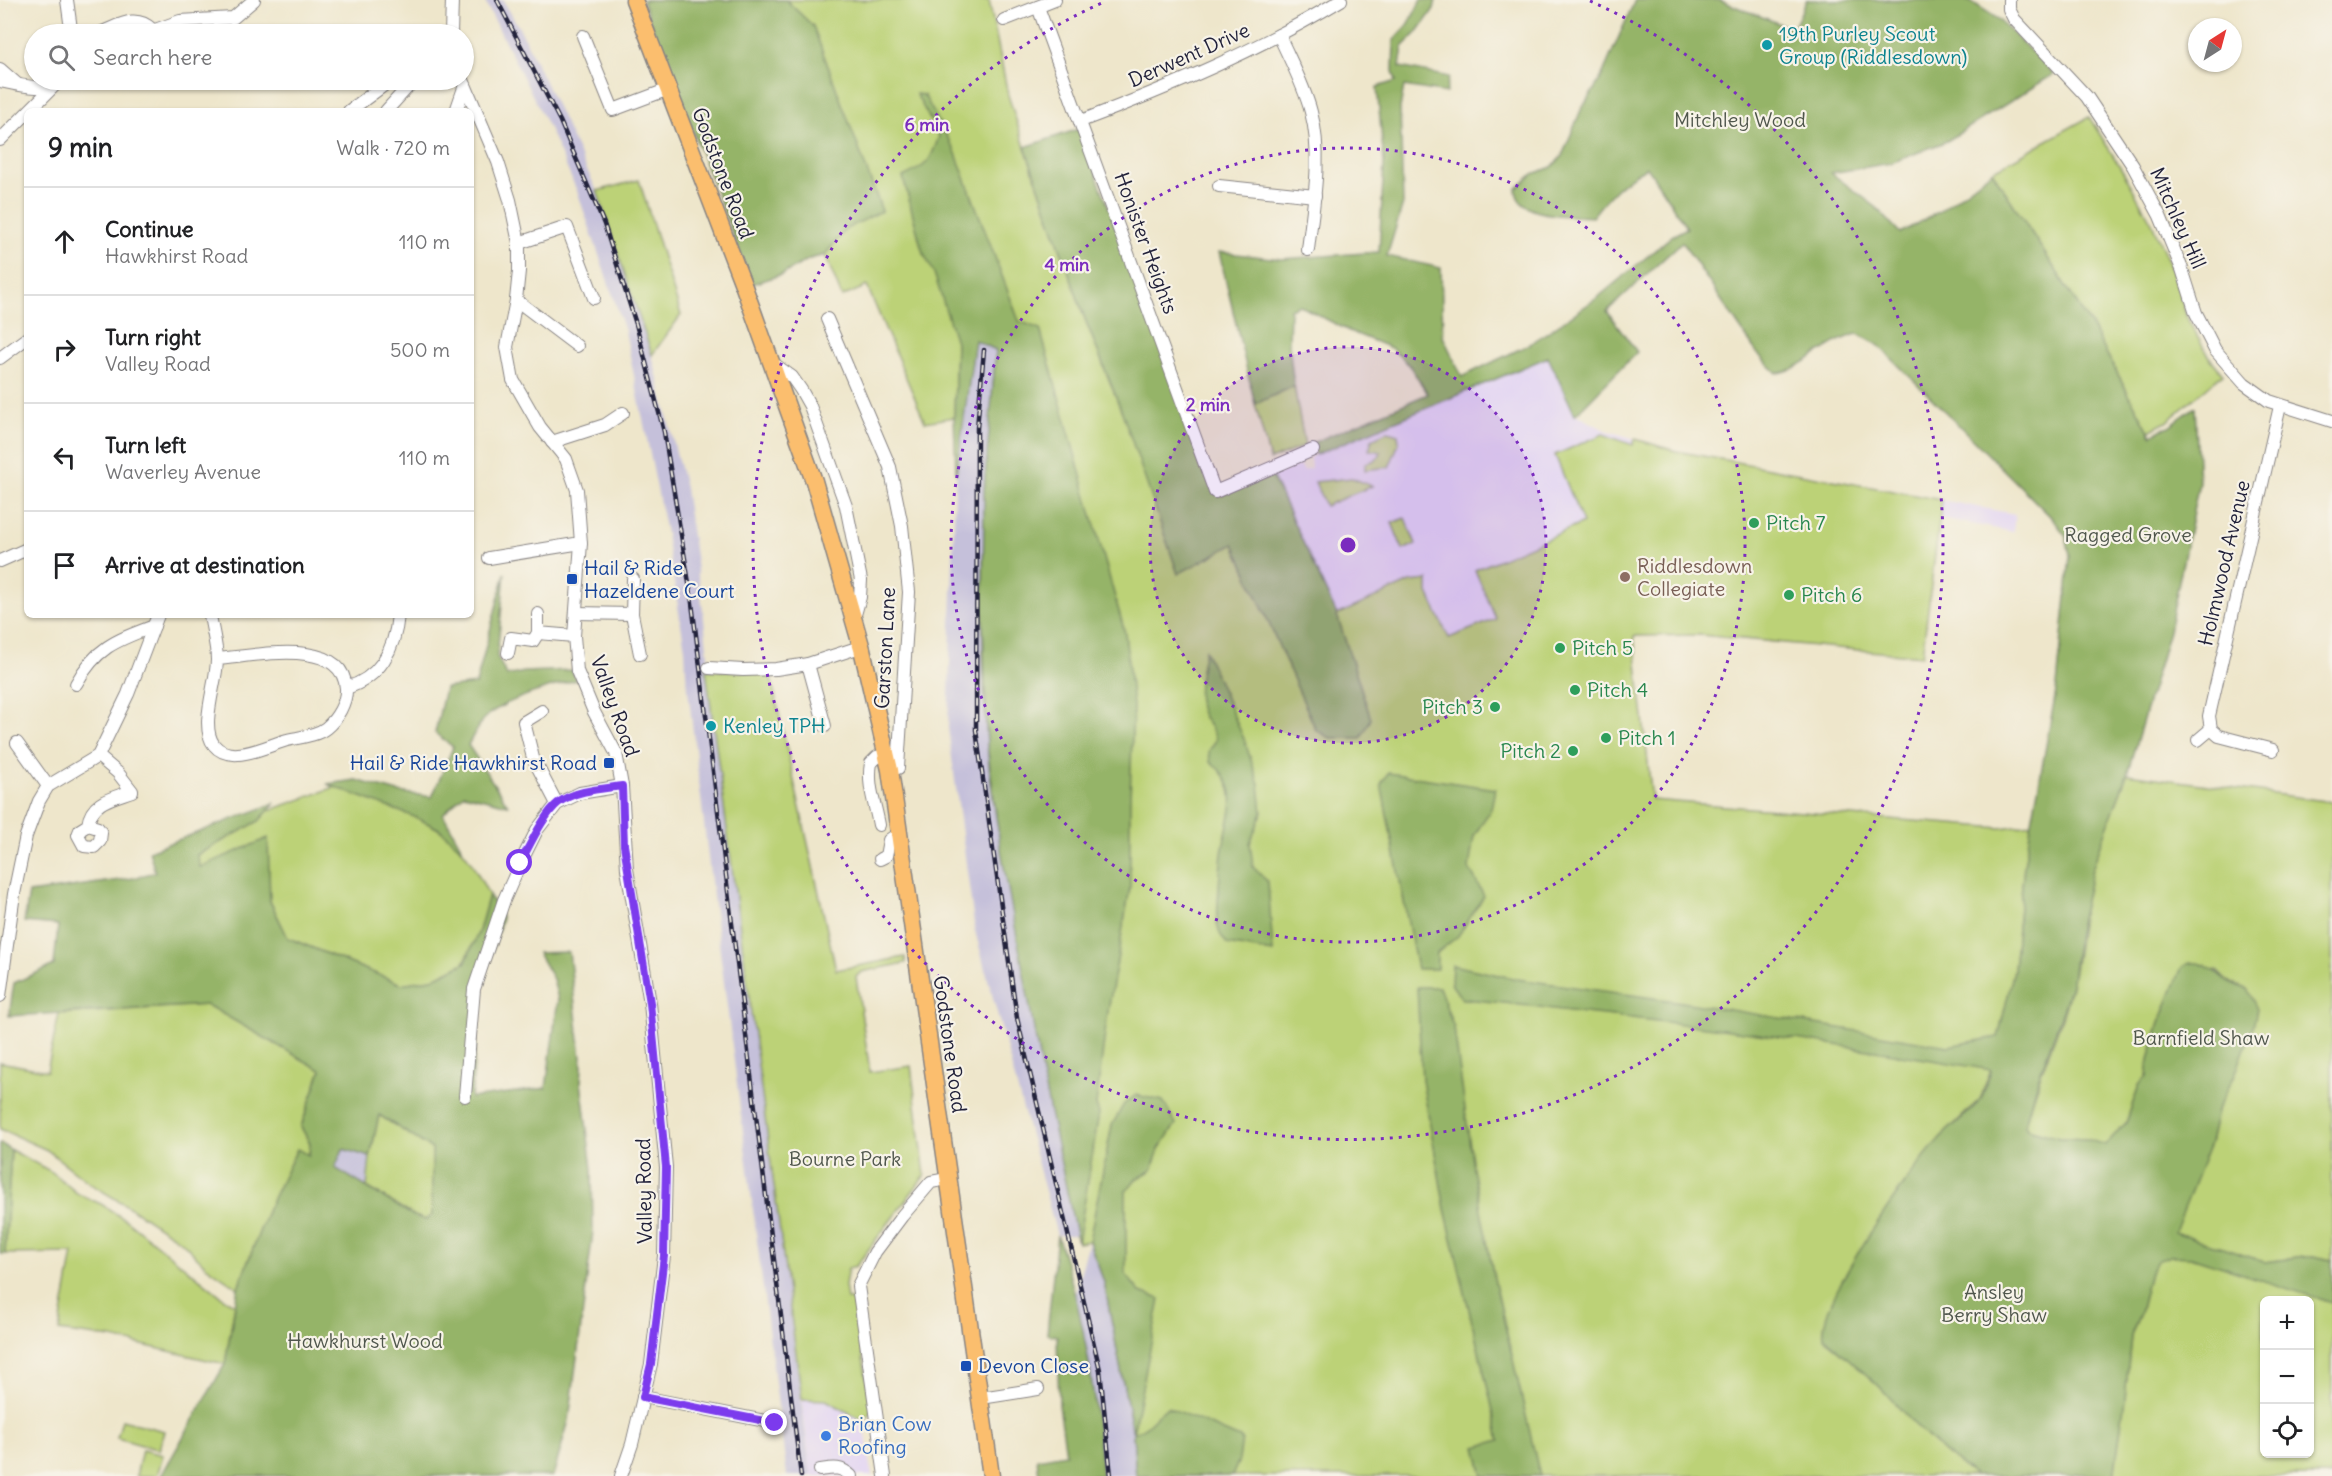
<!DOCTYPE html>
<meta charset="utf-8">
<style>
:root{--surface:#fff;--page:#f2f2f2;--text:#202124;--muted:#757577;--line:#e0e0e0}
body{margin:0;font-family:Delius,sans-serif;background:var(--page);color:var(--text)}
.controls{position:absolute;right:18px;bottom:18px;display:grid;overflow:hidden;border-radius:9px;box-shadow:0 2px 4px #0004}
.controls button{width:54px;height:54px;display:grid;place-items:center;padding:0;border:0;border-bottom:2px solid var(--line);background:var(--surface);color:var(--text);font:30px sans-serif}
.compass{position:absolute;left:2188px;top:18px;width:54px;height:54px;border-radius:50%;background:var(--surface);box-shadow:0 2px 4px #0004;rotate:36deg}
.stop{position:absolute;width:18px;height:18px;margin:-14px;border:4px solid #7c3aed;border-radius:50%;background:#fff}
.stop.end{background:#7c3aed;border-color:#fff;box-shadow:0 2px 6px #0008}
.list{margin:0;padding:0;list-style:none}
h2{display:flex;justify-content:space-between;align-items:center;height:78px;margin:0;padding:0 24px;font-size:26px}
h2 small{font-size:20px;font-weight:400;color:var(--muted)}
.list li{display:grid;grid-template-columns:39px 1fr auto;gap:18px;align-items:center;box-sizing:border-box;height:108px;padding:0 24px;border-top:2px solid var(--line)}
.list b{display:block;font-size:22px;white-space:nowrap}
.list p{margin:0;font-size:20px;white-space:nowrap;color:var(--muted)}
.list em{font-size:20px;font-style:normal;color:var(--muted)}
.icon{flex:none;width:33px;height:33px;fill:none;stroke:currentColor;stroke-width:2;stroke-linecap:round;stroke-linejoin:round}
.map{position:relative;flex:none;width:2332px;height:1476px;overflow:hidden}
.search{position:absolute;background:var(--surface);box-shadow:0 2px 4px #0004;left:24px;top:24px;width:450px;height:66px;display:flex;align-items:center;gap:15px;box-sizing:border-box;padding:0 21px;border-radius:33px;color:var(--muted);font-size:22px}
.panel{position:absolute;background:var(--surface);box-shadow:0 2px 4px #0004;left:24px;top:108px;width:450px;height:510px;border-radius:9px}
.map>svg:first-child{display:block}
.built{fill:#e2d4f3}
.industrial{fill:#c5c0da}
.green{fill:#bcd277;stroke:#6f7a59;stroke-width:1.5;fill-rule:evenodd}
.forest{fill:#95b468;stroke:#5c6b52;stroke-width:1.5;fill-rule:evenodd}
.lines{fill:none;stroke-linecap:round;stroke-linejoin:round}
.minor-casing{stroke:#888483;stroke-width:14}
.highway-casing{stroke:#888483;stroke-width:19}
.minor{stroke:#fff;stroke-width:12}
.highway{stroke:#fbbe6e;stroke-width:16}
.rail-casing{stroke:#22223b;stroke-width:4.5}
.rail{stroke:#f7f3e8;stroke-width:2;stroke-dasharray:7;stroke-linecap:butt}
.route{stroke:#7c3aed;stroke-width:8}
.ring{fill:none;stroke:#7b2cbf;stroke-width:3;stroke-dasharray:3 6}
.culture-dot{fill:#0f9aa8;stroke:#f7f3e8;stroke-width:2}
.leisure-dot{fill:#2e9e5b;stroke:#f7f3e8;stroke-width:2}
.education-dot{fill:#8d6e63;stroke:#f7f3e8;stroke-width:2}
.transit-dot{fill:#1a4fb4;stroke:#f7f3e8;stroke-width:2}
.shop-dot{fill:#3f7fe0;stroke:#f7f3e8;stroke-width:2}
.labels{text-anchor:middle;stroke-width:4.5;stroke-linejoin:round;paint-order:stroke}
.culture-label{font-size:20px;fill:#0d838f;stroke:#f7f3e8;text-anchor:start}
.street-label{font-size:20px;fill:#22223b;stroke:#f7f3e8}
.park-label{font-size:20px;fill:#50574d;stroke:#f7f3e8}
.leisure-label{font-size:20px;fill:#27864d;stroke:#f7f3e8;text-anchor:start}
.education-label{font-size:20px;fill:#785e54;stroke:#f7f3e8;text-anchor:start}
.transit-label{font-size:20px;fill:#164399;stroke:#f7f3e8;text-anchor:start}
.shop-label{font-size:20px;fill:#366cbe;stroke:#f7f3e8;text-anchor:start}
.centre{fill:#7b2cbf;stroke:#f7f3e8;stroke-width:3}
.ring-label{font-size:18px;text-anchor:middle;font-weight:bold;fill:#7b2cbf;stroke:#f7f3e8;stroke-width:4.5;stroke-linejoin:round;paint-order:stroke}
</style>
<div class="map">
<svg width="2332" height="1476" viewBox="0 0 2332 1476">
<rect width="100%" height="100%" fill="#f7f3e8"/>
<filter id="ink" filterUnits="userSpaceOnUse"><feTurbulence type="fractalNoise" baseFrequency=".0167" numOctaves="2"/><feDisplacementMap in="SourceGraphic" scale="12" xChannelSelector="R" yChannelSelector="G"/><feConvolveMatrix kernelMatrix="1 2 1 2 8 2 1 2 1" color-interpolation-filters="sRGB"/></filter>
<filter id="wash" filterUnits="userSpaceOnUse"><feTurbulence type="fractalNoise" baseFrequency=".008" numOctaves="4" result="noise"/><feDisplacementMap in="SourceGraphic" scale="24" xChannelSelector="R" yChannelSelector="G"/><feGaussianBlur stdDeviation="1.35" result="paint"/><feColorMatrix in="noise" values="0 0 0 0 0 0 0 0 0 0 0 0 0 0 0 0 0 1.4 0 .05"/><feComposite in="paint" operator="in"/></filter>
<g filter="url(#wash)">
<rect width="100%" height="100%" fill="#eee6cb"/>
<g class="built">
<polygon points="1548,356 1575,414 1605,430 1676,451 2015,514 2013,532 1940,518 1922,656 1701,635 1634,636 1652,800 1337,615 1272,476 1300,465 1304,471 1311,468 1310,457"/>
<polygon points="802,1399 826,1400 864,1421 872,1476 811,1476"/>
</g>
<g class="industrial">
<polygon points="484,0 503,0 522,33 597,191 652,355 685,488 703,610 709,667 706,670 811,1476 787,1476 709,865 686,673 685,649 665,528 625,331 577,191 549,128"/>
<polygon points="975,339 996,350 984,490 1018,936 1044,1084 1076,1235 1057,1235 975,931 948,728 955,488"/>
<polygon points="342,1149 370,1157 367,1187 335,1168"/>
<polygon points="1089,1241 1104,1282 1133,1433 1136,1476 1102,1476 1096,1406 1075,1294"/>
</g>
<g class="green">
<path d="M642,0H989L1008,95L1025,147L1085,319L1122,412L1218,496L1272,476L1337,615L1410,582L1428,580V593L1449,638L1496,619L1475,570L1583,523L1555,455L1603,434L1633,445L1635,439L1676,451L1942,500L1922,656L1701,635L1634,636L1652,800L2001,828L2032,824L2024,865L2014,970L1994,1061L1980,1099L1941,1137L1902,1187L1867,1239L1827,1341C1845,1355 1863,1370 1879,1386C1910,1417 1938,1454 1977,1476H1136L1133,1433L1104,1282L1089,1241L1078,1243C1056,1141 1037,1039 1018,936C1006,872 992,809 987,744C977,612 985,481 996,350L975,339L956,342L954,417L925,422L867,286L842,297L825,255L809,259L783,274L752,284Z"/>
<polygon points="2089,117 2124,173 2152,223 2173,273 2187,318 2207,354 2223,374 2166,422 2149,431 2092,327 1992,171"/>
<polygon points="639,180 681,315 652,355 597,191"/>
<polygon points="1294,386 1305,446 1270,460 1255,404"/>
<path d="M1388,431L1398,434L1399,443L1389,467L1365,470V463C1372,462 1379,460 1381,452L1369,450L1372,439Z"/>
<polygon points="1352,478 1372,486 1325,506 1315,482"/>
<polygon points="1405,518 1416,544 1403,550 1392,523"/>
<polygon points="706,670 770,673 836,970 905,957 906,963 861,972 856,977 870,1072 911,1066 925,1175 856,1266 848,1268 845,1285 847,1300 853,1300 872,1411 864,1421 826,1400 802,1399"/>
<path d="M2127,774L2332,802V1260L2313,1256L2265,1262L2332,1285V1476H2114L2125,1399L2131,1335L2140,1313L2150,1272L2157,1261L2210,1143L2218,1107L2235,1075L2241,1054L2248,990L2226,980L2216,970L2169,1005L2160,1022L2149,1060L2147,1077L2139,1086L2126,1123L2105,1146L2086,1139L2059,1138L2027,1129L2025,1125C2036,1076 2062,1031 2072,981C2080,944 2081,905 2092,869C2102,837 2116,805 2127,774ZM2264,1300H2310V1454H2264Z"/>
<path d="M335,787C374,801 437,817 463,851C474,864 481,881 489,895L479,931L464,963L432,979L401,984L288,938L270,901L200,867L197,855L259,821L268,811Z"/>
<polygon points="207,1005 321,1070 301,1127 310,1143 309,1155 297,1150 268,1209 238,1288 206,1266 182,1242 129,1207 92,1185 47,1150 0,1129 0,1062 47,1071 59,1014"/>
<polygon points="379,1115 433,1149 432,1215 426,1220 414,1216 367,1187 370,1157"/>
<polygon points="11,1150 52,1172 78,1194 101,1204 126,1220 226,1300 235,1304 225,1364 112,1338 59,1331 73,1253 5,1254"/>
<polygon points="122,1420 164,1431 159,1450 117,1438"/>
<polygon points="142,1450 163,1455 157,1476 136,1476"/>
</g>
<g class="forest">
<polygon points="642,0 786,0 813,26 882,211 846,229 825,255 809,259 783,274 752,284"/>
<path d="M1421,0H1436L1434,9L1417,33L1403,47L1400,67L1449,77L1446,93L1404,86L1400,108L1403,204L1387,256L1441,268L1443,336L1462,377L1530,344L1597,298L1672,236L1687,228L1647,167C1623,180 1608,196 1592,217C1570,215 1517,219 1516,189L1533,174L1552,167L1562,156L1581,110L1600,80L1635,0H1719L1793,29L1807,0H1969L1998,19L2054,74L1947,141L1891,163L1831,173L1876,207L1900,233L1940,211L1992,171L2092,327L2151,435L2169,426L2195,407L2199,482L2169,631L2127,774L2092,869L2078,933L2072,981L2063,1011L2035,1088L2025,1125L2027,1129L2059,1138L2086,1139L2105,1145L2126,1123L2139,1085L2147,1077L2149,1060L2160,1022L2182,967C2198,955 2214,971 2226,980C2232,984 2241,987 2248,990L2257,1009L2253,1027L2235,1075L2218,1107L2210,1143L2175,1232L2264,1262L2313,1256L2332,1260V1303L2191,1257L2170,1256L2157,1261L2150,1272L2140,1313L2131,1335L2125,1399L2114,1476L2078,1474L2072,1476H1975L1943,1451L1912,1422L1879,1386L1824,1337C1817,1300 1913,1168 1940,1138C1952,1125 1969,1114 1980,1100C1985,1092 1988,1079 1991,1070C1856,1047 1721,1027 1585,1013C1544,1008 1504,1002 1462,999L1451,984L1452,965L1517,979L1682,1002L1948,1046L1998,1037L2014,970L2024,865L2057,686L2070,555L2066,536L2054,520L1877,344L1858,334C1830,339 1800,372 1777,373L1757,353L1682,242L1607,311L1637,352L1575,415L1548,357L1315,455L1312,443L1428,394L1409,365L1391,348L1349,331L1299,305L1290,309L1289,344L1294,386L1255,404L1219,252L1281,259L1379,252L1384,163L1377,87L1396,81L1393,71L1394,40L1408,25Z"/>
<path d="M916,94L924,95L955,151L1019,321L1040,329L1125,633L1133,706L1130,801V888L1107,1017L1096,1105L1099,1113L1078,1243L1044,1084L1000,845L987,744L983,620L984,490L996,350L975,340L956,475L954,417L956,342L934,273L922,250L903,177C928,165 930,163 939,136Z"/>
<polygon points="1079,129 1218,496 1272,476 1337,615 1371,719 1361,738 1330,738 1316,730 1234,544 1178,574 1122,412 1085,319 1025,147"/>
<path d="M505,573L497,656L507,676L524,672L572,670L576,680C550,687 511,698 489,714C480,720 474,735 468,745L508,805L464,794L443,814L463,850L439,829L417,818L327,784L356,780L398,792L432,797L453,747L435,733L445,688L476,684Z"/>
<path d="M1205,650L1244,739L1259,784L1262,813L1250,843L1253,867L1268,882L1273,952L1227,944L1220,934L1217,924C1218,901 1219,877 1222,854C1227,816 1246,791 1210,761L1209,751L1216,740C1212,724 1205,723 1201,711C1195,693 1201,668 1205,650Z"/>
<polygon points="1388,773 1495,789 1491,809 1474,836 1469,868 1484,896 1458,936 1437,953 1437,969 1417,969 1381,784"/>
<path d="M275,803L259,821L197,855L200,867L268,838L270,901L288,938L401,984L432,979L465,963L479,931L489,895L502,918L480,991L471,1098L546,1088L558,999L553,979L538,953L569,952L582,1067L581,1082L592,1169L593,1231L569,1420L553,1476H161L225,1364L238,1288L268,1209L297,1149L309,1155L310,1143L301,1127L321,1070L207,1005L9,1016L14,983L54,965L58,925L24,922L29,893L134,878L155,872L149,851ZM379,1115L432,1149V1215L426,1220L414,1216L335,1168L343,1149L370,1157Z"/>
<polygon points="1417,987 1439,987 1454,1028 1473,1168 1494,1278 1540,1476 1483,1476 1476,1447 1500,1440 1445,1209 1422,1080"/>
<path d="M1136,1095L1163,1101L1176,1124L1159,1149L1152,1170L1136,1179L1126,1191V1275L1140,1292L1160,1299L1133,1433C1151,1427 1153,1416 1168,1407L1242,1439L1239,1460L1232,1476H1136L1133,1433L1104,1282L1089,1241L1112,1125L1124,1104Z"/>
<polygon points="0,1143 11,1150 5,1254 0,1254"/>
<path d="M1057,1235C1085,1313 1095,1394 1102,1476H1039L1037,1459L1066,1454L1059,1405L1057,1336L1047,1334Z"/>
</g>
</g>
<g filter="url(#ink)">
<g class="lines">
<g class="minor-casing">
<g id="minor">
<polyline points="67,0 71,29 77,34"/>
<polyline points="2009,0 2009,9 2014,19 2087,97 2133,166 2160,216 2182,269 2196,313 2215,350 2244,383 2269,401 2332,421"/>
<polyline points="1038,7 1215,492 1313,450"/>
<polyline points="1004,20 1055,0"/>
<path d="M97,34C118,27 134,12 153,30"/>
<polyline points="144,34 180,21 233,18 254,0"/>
<polyline points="451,34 452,0"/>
<path d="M1279,35C1290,60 1304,85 1311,112C1323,157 1313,205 1308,250"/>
<polyline points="583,36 613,110 669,89"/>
<polyline points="0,69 17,84"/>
<polyline points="463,80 498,162 510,200 519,243 519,271 516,300 507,347 513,380 540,427 566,459 577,490 581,543 574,636 577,671 594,712 616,753 622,786 627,869 650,1003 666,1167 664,1256 651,1364 632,1444 621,1476"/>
<path d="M0,81C23,86 45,92 66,80"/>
<polyline points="29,111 54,86"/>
<polyline points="349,111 391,80"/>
<polyline points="386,111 414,80"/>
<polyline points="456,111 465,85"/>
<path d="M1081,121C1170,87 1259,50 1341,0"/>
<polyline points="0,140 27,113"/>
<polyline points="1219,186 1315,196"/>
<polyline points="519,243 567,227 594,298"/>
<polyline points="516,300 577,346"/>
<polyline points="827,319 890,467 902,526 909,592 898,768 890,770"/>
<polyline points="0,358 27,338"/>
<polyline points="771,362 792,377 801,390 810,406 846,506 861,580 860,597 854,618"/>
<polyline points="552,442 605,425 623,413"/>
<polyline points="489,558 581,543"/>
<polyline points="0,561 27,549"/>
<polyline points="633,579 632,614 640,654"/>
<polyline points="576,613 632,614"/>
<polyline points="538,614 538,633 574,636"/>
<path d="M210,615C212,629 217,646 217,660C217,683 199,726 214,745C231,766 268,745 287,740C300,737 316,736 326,728C337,719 347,702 346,688C342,635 251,657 217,659"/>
<polyline points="508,653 511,638 533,641 538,633"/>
<polyline points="808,664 825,726"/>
<polyline points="709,668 743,670 776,669 808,664 857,648 862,649"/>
<path d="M76,684C96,647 117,640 154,626"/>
<path d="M346,688C380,678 395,649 398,615"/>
<polyline points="542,711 524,722 533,758 557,804"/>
<polyline points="2198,740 2211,729"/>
<polyline points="17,743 48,786"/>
<polyline points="2273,750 2219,736 2211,729 2209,716 2280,406"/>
<path d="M88,825L98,828L101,833L100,841L94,847L84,846L78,835L80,830L88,825C91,801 113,798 132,791L118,773L98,756"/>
<path d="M879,825C875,803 867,785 871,763L877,757L887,755"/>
<polyline points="880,859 886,856 889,840 899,833"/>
<polyline points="0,996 14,894 26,836 39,801 48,786 98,756 128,694 158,615"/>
<polyline points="465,1096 474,989 504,900 519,866 537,830 557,804 580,793 622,786"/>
<polyline points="643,1397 775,1423"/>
<polyline points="981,1398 1038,1389"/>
<path d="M820,1470C833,1468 841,1466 851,1476"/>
<polyline points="885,1476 858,1286 875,1252 902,1216 931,1182 947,1179"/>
</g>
</g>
<g class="highway-casing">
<polyline id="highway" points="634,0 744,287 814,481 862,649 890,770 991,1476"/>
</g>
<use href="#minor" class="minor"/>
<use href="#highway" class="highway"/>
<g class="rail-casing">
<g id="rail">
<polyline points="497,0 560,121 604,224 636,324 664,432 691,595 801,1476"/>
<polyline points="984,350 977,428 976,730 1017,1018 1100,1370 1111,1476"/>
</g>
</g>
<use href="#rail" class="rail"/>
</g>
</g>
<g class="lines" filter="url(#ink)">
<path class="route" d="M520,863C529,847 544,814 558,803C576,790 601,789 622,786L624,845L650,1003L666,1167L664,1256L651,1364L643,1397L775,1423"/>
</g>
<circle cx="1348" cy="545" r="198" fill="#7b2cbf" fill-opacity=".12"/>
<g class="ring">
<circle cx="1348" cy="545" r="198"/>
<circle cx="1348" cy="545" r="397"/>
<path d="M1590 1A595 595 0 1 1 1106 1"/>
</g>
<g class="culture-dot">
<circle cx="1767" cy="45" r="6"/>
<circle cx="711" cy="726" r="6"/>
</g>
<g class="leisure-dot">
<circle cx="1754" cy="523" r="6"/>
<circle cx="1789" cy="595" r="6"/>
<circle cx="1560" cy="648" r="6"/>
<circle cx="1575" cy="690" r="6"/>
<circle cx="1495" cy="707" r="6"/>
<circle cx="1606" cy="738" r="6"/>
<circle cx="1573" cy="751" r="6"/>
</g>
<circle class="education-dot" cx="1625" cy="577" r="6"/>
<g class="transit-dot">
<rect x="566" y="573" width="12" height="12" rx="3"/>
<rect x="603" y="757" width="12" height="12" rx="3"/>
<rect x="960" y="1360" width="12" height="12" rx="3"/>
</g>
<circle class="shop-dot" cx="826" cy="1436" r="6"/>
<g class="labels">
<g class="culture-label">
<text x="1779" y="41">19th Purley Scout<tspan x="1779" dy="23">Group (Riddlesdown)</tspan></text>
<text x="723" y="733">Kenley TPH</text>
</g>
<g class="street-label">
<text transform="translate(1189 55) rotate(-24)" y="7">Derwent Drive</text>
<text transform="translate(723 173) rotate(69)" y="7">Godstone Road</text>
<text transform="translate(2178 218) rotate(66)" y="7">Mitchley Hill</text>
<text transform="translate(1146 243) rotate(70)" y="7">Honister Heights</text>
<text transform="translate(2224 563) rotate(-77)" y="7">Holmwood Avenue</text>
<text transform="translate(885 648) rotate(-87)" y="7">Garston Lane</text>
<text transform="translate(615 706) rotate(70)" y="7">Valley Road</text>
<text transform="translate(950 1044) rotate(82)" y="7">Godstone Road</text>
<text transform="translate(644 1191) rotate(-91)" y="7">Valley Road</text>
</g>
<g class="park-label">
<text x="1740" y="127">Mitchley Wood</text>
<text x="2128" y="542">Ragged Grove</text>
<text x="2201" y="1045">Barnfield Shaw</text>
<text x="845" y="1166">Bourne Park</text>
<text x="1994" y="1299">Ansley<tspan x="1994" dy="23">Berry Shaw</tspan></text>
<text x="365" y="1348">Hawkhurst Wood</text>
</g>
<g class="leisure-label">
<text x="1766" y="530">Pitch 7</text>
<text x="1801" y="602">Pitch 6</text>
<text x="1572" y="655">Pitch 5</text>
<text x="1587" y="697">Pitch 4</text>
<text x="1483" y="714" text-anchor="end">Pitch 3</text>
<text x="1618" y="745">Pitch 1</text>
<text x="1561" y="758" text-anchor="end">Pitch 2</text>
</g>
<g class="education-label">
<text x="1637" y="573">Riddlesdown<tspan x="1637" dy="23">Collegiate</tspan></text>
</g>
<g class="transit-label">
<text x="584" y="575">Hail &amp; Ride<tspan x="584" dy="23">Hazeldene Court</tspan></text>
<text x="597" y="770" text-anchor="end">Hail &amp; Ride Hawkhirst Road</text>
<text x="978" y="1373">Devon Close</text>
</g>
<g class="shop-label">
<text x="838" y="1431">Brian Cow<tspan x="838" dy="23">Roofing</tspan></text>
</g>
</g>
<circle cx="1348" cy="545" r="9" class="centre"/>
<g class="ring-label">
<text x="927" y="131">6 min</text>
<text x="1067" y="271">4 min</text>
<text x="1208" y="411">2 min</text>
</g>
</svg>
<div class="controls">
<button>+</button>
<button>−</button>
<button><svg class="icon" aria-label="locate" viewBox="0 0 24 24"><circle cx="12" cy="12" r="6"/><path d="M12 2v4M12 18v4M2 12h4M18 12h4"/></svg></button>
</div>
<svg class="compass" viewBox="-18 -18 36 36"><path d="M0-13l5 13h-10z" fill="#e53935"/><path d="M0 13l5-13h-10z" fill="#757577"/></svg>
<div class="stop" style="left:520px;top:863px"></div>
<div class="stop end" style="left:775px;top:1423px"></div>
<div class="search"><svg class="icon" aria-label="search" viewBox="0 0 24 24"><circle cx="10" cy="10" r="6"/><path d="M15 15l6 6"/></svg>Search here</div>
<section class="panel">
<h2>9 min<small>Walk · 720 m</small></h2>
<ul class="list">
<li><svg class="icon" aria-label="ahead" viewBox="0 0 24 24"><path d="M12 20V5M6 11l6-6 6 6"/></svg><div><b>Continue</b><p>Hawkhirst Road</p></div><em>110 m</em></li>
<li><svg class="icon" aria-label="right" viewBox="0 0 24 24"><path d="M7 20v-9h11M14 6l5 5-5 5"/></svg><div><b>Turn right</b><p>Valley Road</p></div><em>500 m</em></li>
<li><svg class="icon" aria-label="left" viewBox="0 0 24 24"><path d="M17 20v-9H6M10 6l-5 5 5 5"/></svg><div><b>Turn left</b><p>Waverley Avenue</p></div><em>110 m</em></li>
<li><svg class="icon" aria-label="arrive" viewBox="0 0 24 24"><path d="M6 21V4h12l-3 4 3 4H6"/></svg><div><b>Arrive at destination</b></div></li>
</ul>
</section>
</div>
